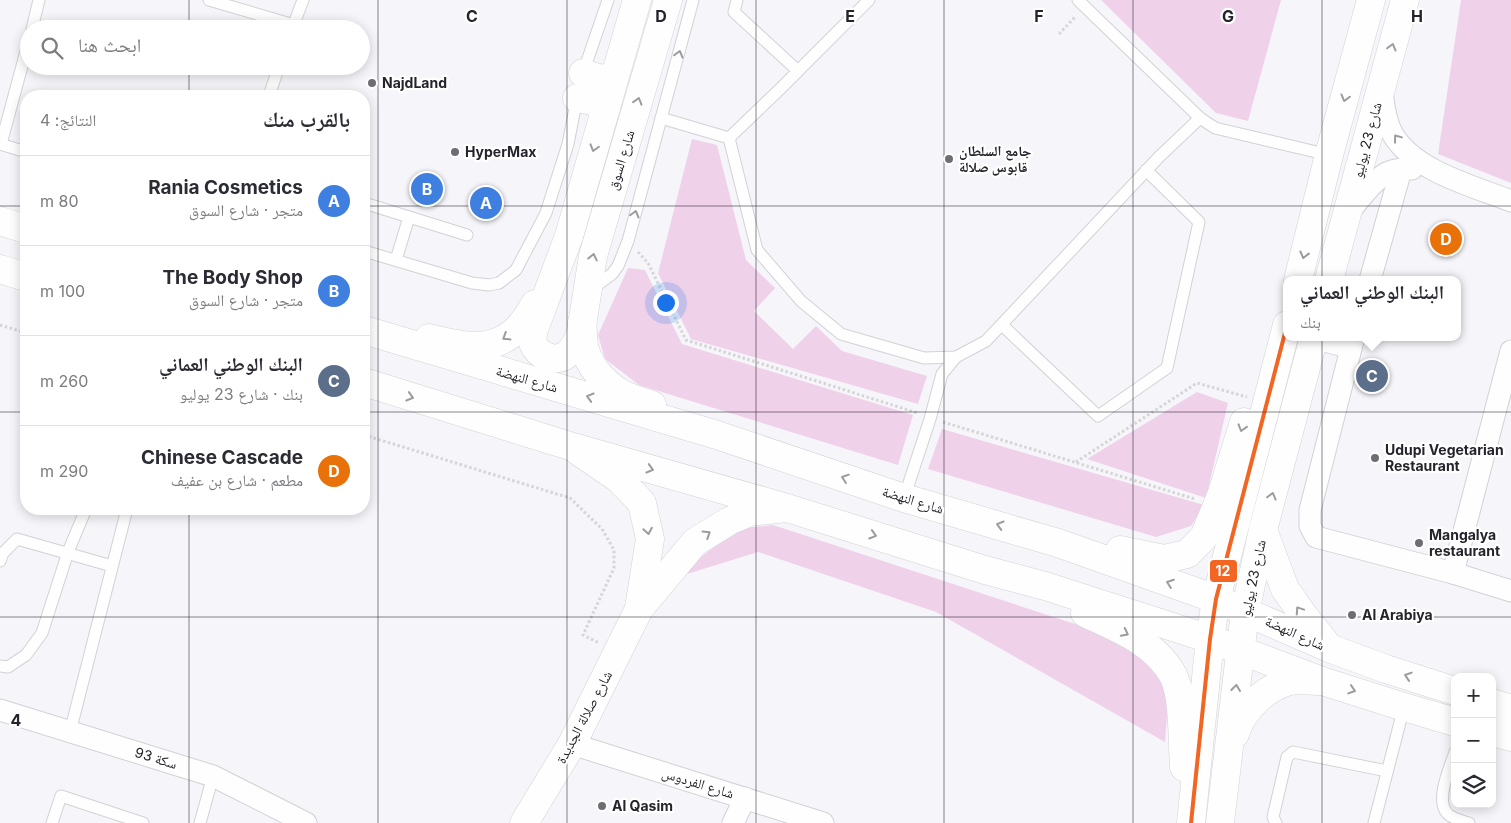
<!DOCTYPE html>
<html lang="ar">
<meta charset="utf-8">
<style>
:root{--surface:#fff;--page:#f7f7f7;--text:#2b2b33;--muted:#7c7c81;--line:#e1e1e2;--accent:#6e6d73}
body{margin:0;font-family:Inter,"Noto Naskh Arabic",sans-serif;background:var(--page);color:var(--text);direction:rtl}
.controls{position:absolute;right:15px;bottom:15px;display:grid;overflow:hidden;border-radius:10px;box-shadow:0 2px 12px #0003}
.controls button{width:45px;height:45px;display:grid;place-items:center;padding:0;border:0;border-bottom:1px solid var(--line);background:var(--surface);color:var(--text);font:25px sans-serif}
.you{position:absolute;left:665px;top:302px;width:18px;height:18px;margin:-12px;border:4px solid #fff;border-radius:50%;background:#1a73e8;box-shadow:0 0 0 8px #1a73e833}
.badge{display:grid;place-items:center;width:32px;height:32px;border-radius:50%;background:var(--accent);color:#fff;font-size:16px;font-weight:700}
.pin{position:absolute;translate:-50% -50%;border:2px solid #fff;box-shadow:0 1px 5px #0006}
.popup{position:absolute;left:1283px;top:276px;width:178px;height:65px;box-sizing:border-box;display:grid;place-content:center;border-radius:10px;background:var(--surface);filter:drop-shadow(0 1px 4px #0005);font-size:16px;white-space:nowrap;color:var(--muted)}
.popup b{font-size:19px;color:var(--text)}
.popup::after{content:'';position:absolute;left:50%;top:100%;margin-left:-10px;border:10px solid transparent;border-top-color:var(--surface)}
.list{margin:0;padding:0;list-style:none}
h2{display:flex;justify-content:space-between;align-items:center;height:65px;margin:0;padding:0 20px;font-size:21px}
h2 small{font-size:16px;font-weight:400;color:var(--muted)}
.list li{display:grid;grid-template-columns:32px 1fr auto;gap:15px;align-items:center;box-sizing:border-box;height:90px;padding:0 20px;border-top:1px solid var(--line)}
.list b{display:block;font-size:19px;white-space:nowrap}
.list p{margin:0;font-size:16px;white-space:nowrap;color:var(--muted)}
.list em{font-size:16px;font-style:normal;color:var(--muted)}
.icon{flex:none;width:28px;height:28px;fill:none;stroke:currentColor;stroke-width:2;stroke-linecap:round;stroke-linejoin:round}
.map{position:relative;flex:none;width:1511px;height:823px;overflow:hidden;direction:ltr}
.search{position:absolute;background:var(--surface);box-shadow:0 2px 12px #0003;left:20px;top:20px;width:350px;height:55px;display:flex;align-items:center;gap:12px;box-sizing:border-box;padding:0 18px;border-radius:28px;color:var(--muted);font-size:19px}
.panel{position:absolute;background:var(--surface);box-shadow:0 2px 12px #0003;left:20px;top:90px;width:350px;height:425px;border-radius:20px;direction:rtl}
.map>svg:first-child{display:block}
.green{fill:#efd1ea}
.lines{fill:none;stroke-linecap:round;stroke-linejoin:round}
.service-casing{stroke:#d2d1d6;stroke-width:13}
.minor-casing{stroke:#d2d1d6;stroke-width:23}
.tertiary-casing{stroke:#d2d1d6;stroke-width:29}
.secondary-casing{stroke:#d2d1d6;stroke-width:29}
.path{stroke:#d5d5d7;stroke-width:3;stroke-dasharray:2.5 2.5;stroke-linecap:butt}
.service{stroke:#fefefe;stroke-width:11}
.minor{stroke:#fefefe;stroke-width:21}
.tertiary{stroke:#fefefe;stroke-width:28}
.secondary{stroke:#fefefe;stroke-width:28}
.bus-1-casing{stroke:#fff;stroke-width:8}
.bus-1{stroke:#f26522;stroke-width:4}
.oneway{stroke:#9c9b9f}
.grid{fill:none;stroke:#25232b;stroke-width:1;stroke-opacity:0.55}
.poi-dot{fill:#6e6d73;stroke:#fff;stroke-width:2}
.labels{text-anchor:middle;stroke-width:4.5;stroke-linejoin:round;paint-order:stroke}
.poi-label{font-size:14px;font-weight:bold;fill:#25232b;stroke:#fff;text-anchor:start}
.street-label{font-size:14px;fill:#25232b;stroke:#fff}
.grid-label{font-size:16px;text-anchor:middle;font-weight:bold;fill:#25232b;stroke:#fff;stroke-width:4.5;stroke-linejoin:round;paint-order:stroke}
.line-badge{stroke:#fff;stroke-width:2}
.badge-label{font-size:14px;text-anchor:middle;font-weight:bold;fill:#fff}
</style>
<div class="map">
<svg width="1511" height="823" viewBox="0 0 1511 823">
<rect width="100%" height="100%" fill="#f6f6fa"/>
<g class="green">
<polygon points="1101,0 1281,0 1248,121 1216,113"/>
<polygon points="1461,0 1511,0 1511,183 1438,154"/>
<polygon points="692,139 717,145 746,260 775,288 754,311 793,349 816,326 842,351 927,376 918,404 691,339 658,273"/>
<polygon points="628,268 645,270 682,344 913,415 898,465 639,385 605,359 598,335"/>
<polygon points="1197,392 1228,403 1206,498 1087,459"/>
<polygon points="942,429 1204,505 1191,526 1156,537 928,469"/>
<polygon points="773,525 1133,643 1157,669 1168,702 1165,742 936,612 758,552 687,574 695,562 736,529"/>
</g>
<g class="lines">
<g class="service-casing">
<g id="service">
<polyline points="209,0 294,25"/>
<polyline points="737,0 734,12 798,71"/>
<polyline points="1078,0 1200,118 1215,128 1329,155"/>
<polyline points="32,29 39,0"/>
<polyline points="292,29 303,0"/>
<polyline points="583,73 608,0"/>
<polyline points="269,96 279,66"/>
<polyline points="661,118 729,138 757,250 801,301 841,334 924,358 956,357 986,341 1159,157 1200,118"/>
<polyline points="729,138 780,89 869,0"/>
<polyline points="0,144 26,152"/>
<polyline points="1,144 29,40"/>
<polyline points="364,203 467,235"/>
<polyline points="364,251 472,283 489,285 499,283 516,270 546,213 568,144 577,98"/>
<polyline points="396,260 409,217"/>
<polyline points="593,288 612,274 618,266 628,241 693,0"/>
<polyline points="1002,325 1098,416 1167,368 1199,222 1146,170"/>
<polyline points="904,498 930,419 942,374 956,357"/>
<polyline points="0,561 3,553 17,539 112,566"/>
<polyline points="0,666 8,667 26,655 42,633 68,552 86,509"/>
<polyline points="70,732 127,509"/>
<path d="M1455,752C1450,767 1435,800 1447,813C1452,819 1462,821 1469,823"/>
<polyline points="52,823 61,796 143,823"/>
<polyline points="200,823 213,776"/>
<polyline points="1276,823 1273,817 1287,757 1293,752 1387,771"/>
<polyline points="1374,823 1404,707"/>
</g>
</g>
<g class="minor-casing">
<g id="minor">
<path d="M1382,92C1384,106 1385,120 1392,133C1413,171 1473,186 1511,201"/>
<path d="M1350,211C1360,199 1371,183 1385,174C1391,170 1405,168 1412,169"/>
<polyline points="1370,280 1401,170"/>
<polyline points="1354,337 1310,510 1310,526 1316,537 1453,573 1511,591"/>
<polyline points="1314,338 1351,348"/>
<polyline points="1453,573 1511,351"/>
<polyline points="0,710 213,776 306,823"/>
<polyline points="572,744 823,823"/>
<polyline points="733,823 745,798"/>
</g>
</g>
<g class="tertiary-casing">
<g id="tertiary">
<path d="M637,0L569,236L533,332C533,335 532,340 533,343C538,356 555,363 566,355C574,350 578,340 581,332L593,256L668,0"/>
<polyline points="583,73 598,78 614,79"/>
<polyline points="577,98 593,101 606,108"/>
<path d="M582,322C583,330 583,338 584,346C588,365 603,382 619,392C629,398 641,401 652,405"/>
<path d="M429,338C458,345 489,354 514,332C523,325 529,314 535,304"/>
<polyline points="578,451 619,479 642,503 650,539 639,608"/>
<polyline points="524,823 572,744 639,609 695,542 729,521 750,512 787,508"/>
</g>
</g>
<g class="secondary-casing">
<g id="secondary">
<polyline points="0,221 26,229"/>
<polyline points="0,269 26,277"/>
<polyline points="1298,280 1329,155 1371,0"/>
<polyline points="1329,280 1405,0"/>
<polyline points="364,330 717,435 904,498 1058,543 1216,599 1329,648 1386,669 1455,691"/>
<polyline points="364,382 573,447 787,508 985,570 1045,586 1210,639 1322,681 1404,707 1455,722"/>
<polyline points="1263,530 1285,589 1304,616 1327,645"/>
<polyline points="1120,550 1164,559 1187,554 1204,537 1222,493 1244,422"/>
<path d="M1085,613C1117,628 1155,642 1173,675C1184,696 1182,742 1184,767"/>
<polyline points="1492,703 1511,709"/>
<polyline points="1492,732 1511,737"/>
<path d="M1235,734C1243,709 1264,689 1289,681C1298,679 1309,681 1317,681"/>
<polyline points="1191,823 1210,639 1216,599 1287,325"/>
<polyline points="1220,823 1245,612 1263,530 1314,337"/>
</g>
</g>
<g class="path">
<polyline points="1059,34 1076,16"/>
<polyline points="638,252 648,263 686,340 918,413"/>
<polyline points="0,325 26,333"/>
<polyline points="943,422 1195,499"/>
<polyline points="364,435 570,498 602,529 614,550 614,568 583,635 599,643"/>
<polyline points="1076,462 1197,383 1247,397"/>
</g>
<use href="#service" class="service"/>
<use href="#minor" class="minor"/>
<use href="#tertiary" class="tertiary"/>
<use href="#secondary" class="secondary"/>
<g class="bus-1-casing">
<polyline id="bus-1" points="1191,823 1210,639 1216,599 1287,325"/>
</g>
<use href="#bus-1" class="bus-1"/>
</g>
<defs><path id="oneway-chevron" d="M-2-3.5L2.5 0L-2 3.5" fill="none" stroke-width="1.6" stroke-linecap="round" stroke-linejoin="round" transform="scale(1.25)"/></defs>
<g class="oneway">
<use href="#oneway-chevron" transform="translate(1392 47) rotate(-75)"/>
<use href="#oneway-chevron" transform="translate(679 54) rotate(-75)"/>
<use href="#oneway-chevron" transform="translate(1345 98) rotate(105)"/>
<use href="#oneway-chevron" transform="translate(638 101) rotate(-73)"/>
<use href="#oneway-chevron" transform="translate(1397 138) rotate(-127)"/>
<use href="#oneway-chevron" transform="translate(594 148) rotate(106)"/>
<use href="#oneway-chevron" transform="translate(635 214) rotate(-75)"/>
<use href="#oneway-chevron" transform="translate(1304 255) rotate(104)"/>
<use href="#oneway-chevron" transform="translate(593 257) rotate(-78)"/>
<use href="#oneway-chevron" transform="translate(506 337) rotate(148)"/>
<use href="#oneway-chevron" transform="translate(410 397) rotate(17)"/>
<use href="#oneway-chevron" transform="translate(590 397) rotate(-164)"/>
<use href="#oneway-chevron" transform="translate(1242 428) rotate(107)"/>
<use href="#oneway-chevron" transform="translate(650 469) rotate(16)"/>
<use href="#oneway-chevron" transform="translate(845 478) rotate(-161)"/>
<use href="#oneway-chevron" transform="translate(1272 496) rotate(-75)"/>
<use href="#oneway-chevron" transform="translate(1000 525) rotate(-164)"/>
<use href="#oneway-chevron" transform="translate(648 531) rotate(80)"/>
<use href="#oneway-chevron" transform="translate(707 534) rotate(-32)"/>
<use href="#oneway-chevron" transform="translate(873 535) rotate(17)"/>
<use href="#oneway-chevron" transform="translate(1170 583) rotate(-160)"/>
<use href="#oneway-chevron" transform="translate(1299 610) rotate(-124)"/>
<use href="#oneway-chevron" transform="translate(1125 633) rotate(27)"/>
<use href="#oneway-chevron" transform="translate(1408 676) rotate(-162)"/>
<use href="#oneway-chevron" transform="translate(1236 688) rotate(-83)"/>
<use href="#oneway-chevron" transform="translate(1352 690) rotate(18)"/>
</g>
<path class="grid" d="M189,0V29M378,0V823M567,0V823M756,0V823M944,0V823M1133,0V823M1322,0V823M189,66V96M0,206H26M364,206H1511M0,412H26M364,412H1511M189,509V823M0,617H1511"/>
<g class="poi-dot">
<circle cx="372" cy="83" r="5"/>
<circle cx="455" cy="152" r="5"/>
<circle cx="949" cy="159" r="5"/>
<circle cx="1375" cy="458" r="5"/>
<circle cx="1419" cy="543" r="5"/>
<circle cx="1352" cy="615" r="5"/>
<circle cx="602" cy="806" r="5"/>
</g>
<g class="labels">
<g class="poi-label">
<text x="382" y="88">NajdLand</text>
<text x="959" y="156">جامع السلطان<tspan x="959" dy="16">قابوس صلالة</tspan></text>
<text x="465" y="157">HyperMax</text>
<text x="1385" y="455">Udupi Vegetarian<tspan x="1385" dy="16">Restaurant</tspan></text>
<text x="1429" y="540">Mangalya<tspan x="1429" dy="16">restaurant</tspan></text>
<text x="1362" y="620">Al Arabiya</text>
<text x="612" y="811">Al Qasim</text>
</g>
<g class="street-label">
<text transform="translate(1367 140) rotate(-75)" y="5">شارع 23 يوليو</text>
<text transform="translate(621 160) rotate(-73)" y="5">شارع السوق</text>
<text transform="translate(527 379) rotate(16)" y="5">شارع النهضة</text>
<text transform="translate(913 500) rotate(17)" y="5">شارع النهضة</text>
<text transform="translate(1253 578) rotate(-78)" y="5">شارع 23 يوليو</text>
<text transform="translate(1295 633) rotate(24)" y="5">شارع النهضة</text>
<text transform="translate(584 717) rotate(-62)" y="5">شارع صلالة الجديدة</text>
<text transform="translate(156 758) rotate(17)" y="5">سكة 93</text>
<text transform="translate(698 783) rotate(17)" y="5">شارع الفردوس</text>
</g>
</g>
<g class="grid-label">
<text x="472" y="22">C</text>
<text x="661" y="22">D</text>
<text x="850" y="22">E</text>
<text x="1039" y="22">F</text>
<text x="1228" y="22">G</text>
<text x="1417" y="22">H</text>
<text x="16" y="726">4</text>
</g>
<rect class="line-badge" x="1209" y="559" width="29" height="24" rx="5" fill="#f26522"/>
<g class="badge-label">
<text x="1223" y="576">12</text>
</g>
</svg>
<div class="controls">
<button>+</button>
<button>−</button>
<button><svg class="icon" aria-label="layers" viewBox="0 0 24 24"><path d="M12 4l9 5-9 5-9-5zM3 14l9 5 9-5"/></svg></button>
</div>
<div class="you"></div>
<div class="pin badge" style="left:486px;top:203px;background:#3f7fe0">A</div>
<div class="pin badge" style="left:427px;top:189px;background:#3f7fe0">B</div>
<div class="pin badge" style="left:1372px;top:376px;background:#5c6f8a">C</div>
<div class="popup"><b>البنك الوطني العماني</b>بنك</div>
<div class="pin badge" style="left:1446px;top:239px;background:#e8710a">D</div>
<div class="search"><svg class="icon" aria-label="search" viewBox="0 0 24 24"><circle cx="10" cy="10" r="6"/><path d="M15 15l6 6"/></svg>ابحث هنا</div>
<section class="panel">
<h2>بالقرب منك<small>النتائج: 4</small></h2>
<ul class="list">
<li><span class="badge" style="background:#3f7fe0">A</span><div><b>Rania Cosmetics</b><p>متجر · شارع السوق</p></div><em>80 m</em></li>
<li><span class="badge" style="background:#3f7fe0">B</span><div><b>The Body Shop</b><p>متجر · شارع السوق</p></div><em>100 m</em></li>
<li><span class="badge" style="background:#5c6f8a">C</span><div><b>البنك الوطني العماني</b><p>بنك · شارع 23 يوليو</p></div><em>260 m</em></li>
<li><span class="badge" style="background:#e8710a">D</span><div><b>Chinese Cascade</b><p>مطعم · شارع بن عفيف</p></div><em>290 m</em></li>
</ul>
</section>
</div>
